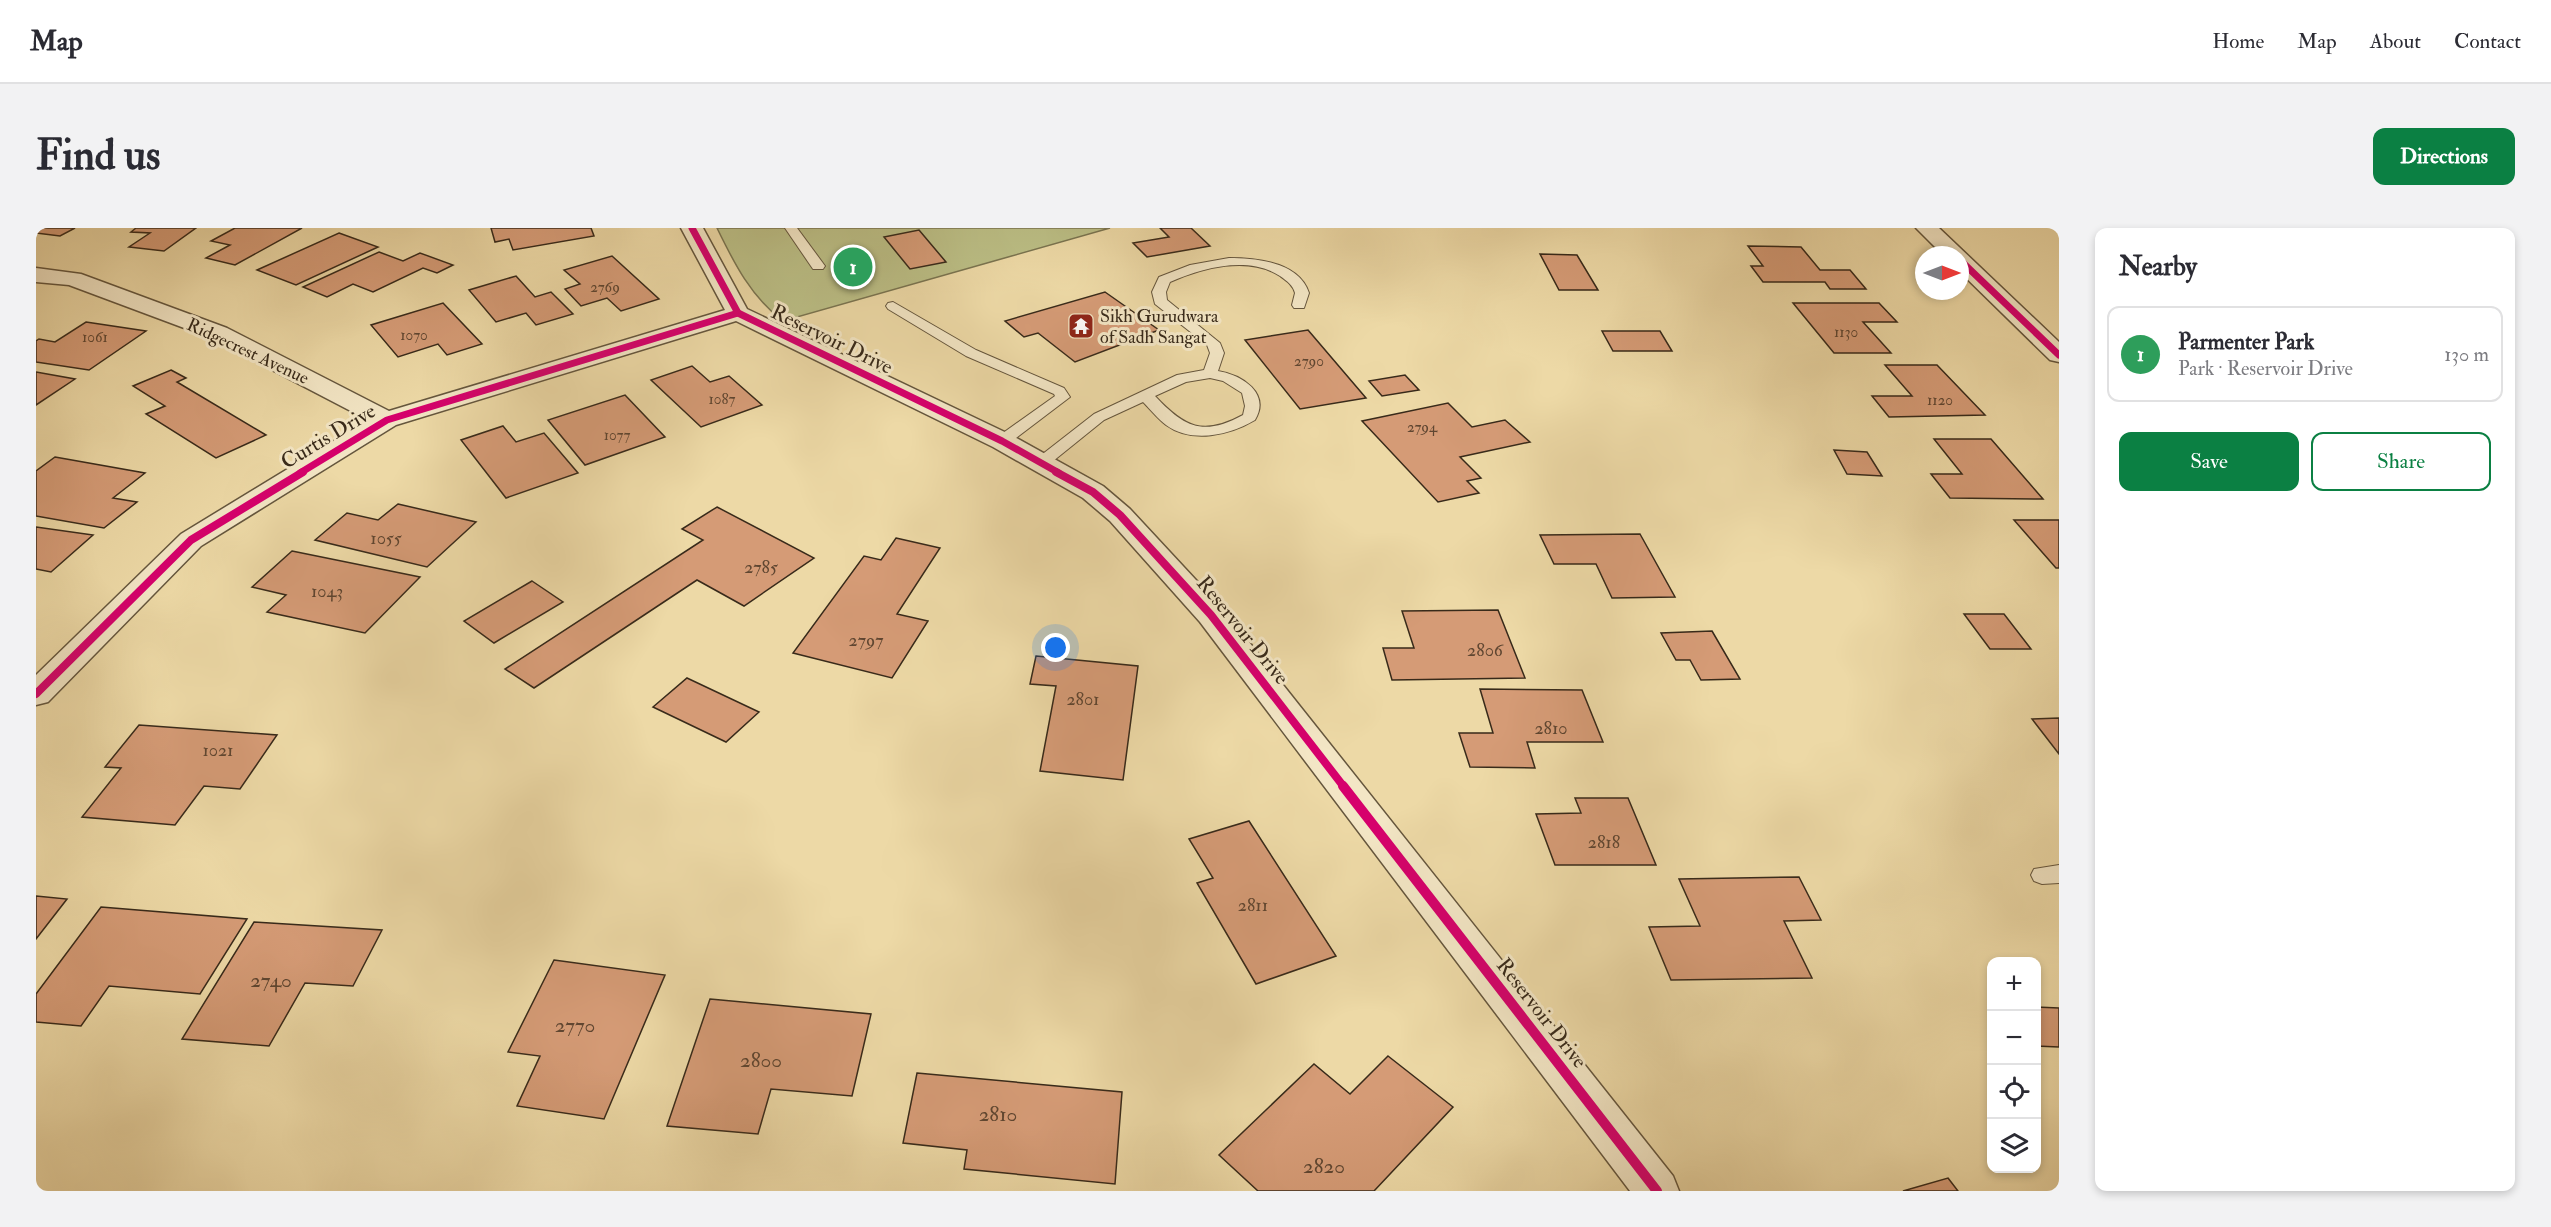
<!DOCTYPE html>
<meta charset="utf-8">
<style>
:root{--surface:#fff;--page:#f2f2f3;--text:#2b2b33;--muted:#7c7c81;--line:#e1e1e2;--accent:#0b8043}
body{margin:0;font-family:"IM FELL Double Pica",serif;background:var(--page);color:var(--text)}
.controls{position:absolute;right:18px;bottom:18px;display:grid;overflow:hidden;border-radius:12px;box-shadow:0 3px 9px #0003}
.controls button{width:54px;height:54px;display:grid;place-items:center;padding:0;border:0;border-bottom:2px solid var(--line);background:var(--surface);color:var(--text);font:30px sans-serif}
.compass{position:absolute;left:1879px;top:18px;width:54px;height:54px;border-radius:50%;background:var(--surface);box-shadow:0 3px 9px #0003;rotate:90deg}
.you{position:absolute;left:1020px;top:420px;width:21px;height:21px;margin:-15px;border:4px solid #fff;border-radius:50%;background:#1a73e8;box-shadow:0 0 0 9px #1a73e833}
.badge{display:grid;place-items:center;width:39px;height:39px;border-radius:50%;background:var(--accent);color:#fff;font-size:20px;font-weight:700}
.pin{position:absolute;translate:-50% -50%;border:3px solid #fff;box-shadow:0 2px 6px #0006}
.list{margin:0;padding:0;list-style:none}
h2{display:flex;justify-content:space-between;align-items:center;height:78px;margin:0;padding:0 24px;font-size:26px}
h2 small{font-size:20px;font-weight:400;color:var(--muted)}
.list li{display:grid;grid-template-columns:39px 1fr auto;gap:18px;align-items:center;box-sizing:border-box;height:96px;margin:0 12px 12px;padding:0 12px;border:2px solid var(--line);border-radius:12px}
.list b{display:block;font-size:22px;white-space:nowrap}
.list p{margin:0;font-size:20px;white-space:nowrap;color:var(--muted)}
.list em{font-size:20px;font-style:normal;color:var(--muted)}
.actions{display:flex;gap:12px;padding:18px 24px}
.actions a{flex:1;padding:14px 0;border:2px solid var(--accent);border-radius:12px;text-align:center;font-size:21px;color:var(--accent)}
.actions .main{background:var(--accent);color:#fff}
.icon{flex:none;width:33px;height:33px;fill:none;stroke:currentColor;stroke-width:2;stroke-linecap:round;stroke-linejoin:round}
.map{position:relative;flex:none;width:2023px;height:963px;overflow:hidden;border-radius:12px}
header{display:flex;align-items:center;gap:36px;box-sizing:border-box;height:84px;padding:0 30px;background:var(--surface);border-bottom:2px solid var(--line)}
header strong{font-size:28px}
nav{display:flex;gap:33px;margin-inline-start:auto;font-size:21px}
.intro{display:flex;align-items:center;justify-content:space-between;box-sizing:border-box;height:144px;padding:0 36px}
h1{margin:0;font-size:42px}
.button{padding:15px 27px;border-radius:12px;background:var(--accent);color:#fff;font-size:21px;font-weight:700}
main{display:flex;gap:36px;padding:0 36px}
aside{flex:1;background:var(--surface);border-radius:12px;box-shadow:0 3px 9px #0003}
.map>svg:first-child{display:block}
.green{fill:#bbbe85;stroke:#7a7450;stroke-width:1.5}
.building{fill:#d59b76;stroke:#382a1a;stroke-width:1.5}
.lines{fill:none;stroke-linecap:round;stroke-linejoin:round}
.service-casing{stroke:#65563d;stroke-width:2}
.minor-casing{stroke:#65563d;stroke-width:3}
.tertiary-casing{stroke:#65563d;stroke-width:3}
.service{fill:#f3e6c5;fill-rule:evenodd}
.minor{fill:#f3e6c5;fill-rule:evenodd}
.tertiary{fill:#f3e6c5;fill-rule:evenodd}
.cycleway-far2-casing{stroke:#f3e6c5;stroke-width:10}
.cycleway-far1-casing{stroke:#f3e6c5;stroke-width:12}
.cycleway-casing{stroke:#f3e6c5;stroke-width:14}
.cycleway-far2{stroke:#d6006c;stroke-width:7}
.cycleway-far1{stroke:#d6006c;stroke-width:8}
.cycleway{stroke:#d6006c;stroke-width:10}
.labels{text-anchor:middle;stroke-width:6;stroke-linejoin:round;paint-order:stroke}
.far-number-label{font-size:15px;fill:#5f4631}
.far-poi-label{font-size:18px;fill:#382a1a;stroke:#f3e6c5;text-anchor:start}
.far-street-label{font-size:18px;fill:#382a1a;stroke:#f3e6c5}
.number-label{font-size:18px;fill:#5f4631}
.street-label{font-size:21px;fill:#382a1a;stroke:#f3e6c5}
.near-number-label{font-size:21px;fill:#5f4631}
</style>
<header>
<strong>Map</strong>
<nav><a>Home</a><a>Map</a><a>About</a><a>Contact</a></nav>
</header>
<div class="intro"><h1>Find us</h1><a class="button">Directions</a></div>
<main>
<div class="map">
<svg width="2023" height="963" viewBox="0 0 2023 963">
<rect width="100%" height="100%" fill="#edd9a6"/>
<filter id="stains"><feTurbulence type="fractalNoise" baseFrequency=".00333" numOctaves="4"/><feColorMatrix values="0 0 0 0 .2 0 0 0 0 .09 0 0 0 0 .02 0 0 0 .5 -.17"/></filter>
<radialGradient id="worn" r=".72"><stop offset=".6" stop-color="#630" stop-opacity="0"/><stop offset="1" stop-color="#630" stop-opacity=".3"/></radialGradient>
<path class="green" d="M681,0H1074L747,93C715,69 698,35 681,0Z"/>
<g class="building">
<polygon points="7,0 39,0 24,8 0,5"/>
<polygon points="100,0 160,0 128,23 93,19 114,5 95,4"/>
<polygon points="199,0 266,0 199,37 170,30 194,17 175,13"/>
<polygon points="455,0 555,0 558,8 477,22 473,11 459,14"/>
<polygon points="1124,0 1155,0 1174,18 1111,29 1097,15 1133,9"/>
<polygon points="883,2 910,34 874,41 848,9"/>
<polygon points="303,5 342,19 260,57 221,42"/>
<polygon points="1712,18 1765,19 1784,42 1814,42 1830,61 1794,61 1789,54 1727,54 1715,38 1727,38"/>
<polygon points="343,24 367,33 384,25 417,37 401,45 387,40 337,64 317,56 291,69 267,59"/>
<polygon points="1504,26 1541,27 1562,62 1523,62"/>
<polygon points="576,28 623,71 585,83 571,70 545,78 529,61 544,56 528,42"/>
<polygon points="480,48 499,69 515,64 537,86 500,97 490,85 460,94 433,62"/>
<polygon points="1069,64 1123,102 1039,134 1002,105 988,109 969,93"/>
<polygon points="407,75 446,116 411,127 402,116 362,129 335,97"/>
<polygon points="1757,75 1843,75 1861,94 1827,94 1855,125 1798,125"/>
<polygon points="50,94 110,103 53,142 0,134 0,113 3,111 19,114"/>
<polygon points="1272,102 1330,170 1264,181 1209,112"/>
<polygon points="1566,103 1624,103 1636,123 1577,123"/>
<polygon points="1849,137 1901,137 1949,187 1853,189 1836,168 1876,168"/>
<polygon points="656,138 674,154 693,148 726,177 665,199 615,152"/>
<polygon points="135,142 150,150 141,154 230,207 180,230 110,186 129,178 97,158"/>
<polygon points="0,144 39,151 0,177"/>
<polygon points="1369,147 1383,162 1346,168 1333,153"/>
<polygon points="589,167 629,209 549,237 512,192"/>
<polygon points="1412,175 1436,199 1469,192 1494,214 1424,229 1445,250 1431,253 1443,265 1402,274 1326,193"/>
<polygon points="467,198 480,214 508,205 542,245 470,270 425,212"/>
<polygon points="1898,211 1955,211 2007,271 1914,270 1895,246 1926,246"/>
<polygon points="1798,222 1831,224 1846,248 1811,246"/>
<polygon points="19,229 109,245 77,270 101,274 68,300 0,288 0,243"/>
<polygon points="362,276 440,294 391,339 279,312 311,285 342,292"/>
<polygon points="681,279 778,330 708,378 661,352 498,460 469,441 667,312 646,301"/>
<polygon points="1978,292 2023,292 2023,340 2020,340"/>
<polygon points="0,299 57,307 15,344 0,341"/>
<polygon points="1604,306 1639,369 1576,370 1560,336 1518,336 1504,307"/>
<polygon points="860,310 904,320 861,386 892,393 856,450 757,425 828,328 845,332"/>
<polygon points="256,323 384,349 329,405 231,384 250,367 216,359"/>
<polygon points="496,353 527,374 458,415 428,393"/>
<polygon points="1462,382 1489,450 1356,452 1347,420 1378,420 1366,383"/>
<polygon points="1928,386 1968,386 1995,421 1954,421"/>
<polygon points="1676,403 1704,451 1665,452 1654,432 1640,432 1625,405"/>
<polygon points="1000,428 1102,438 1087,552 1004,543 1020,458 994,456"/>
<polygon points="651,450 723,484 690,514 617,479"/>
<polygon points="1444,461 1546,462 1567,514 1491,514 1499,540 1434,539 1423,505 1457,505"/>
<polygon points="2023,490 2023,526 1996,491"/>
<polygon points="103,497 241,507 204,561 168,558 139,597 46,589 85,540 69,539"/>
<polygon points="1539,570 1592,570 1620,637 1519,637 1500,586 1545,585"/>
<polygon points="1213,593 1300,728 1220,756 1161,655 1177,650 1153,611"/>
<polygon points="1763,649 1785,692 1748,693 1776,750 1635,752 1613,699 1664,698 1643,651"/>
<polygon points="0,668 31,671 0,711"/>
<polygon points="65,679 211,691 164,766 73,758 45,798 0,794 0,766"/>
<polygon points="218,694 346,702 317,758 269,755 233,818 146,811"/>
<polygon points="518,732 629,747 568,891 481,878 504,828 472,824"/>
<polygon points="674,771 835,786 816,868 735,861 722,906 631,898"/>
<polygon points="2000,779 2023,780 2023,819 2000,818"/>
<polygon points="1352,828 1417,879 1338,963 1222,963 1183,927 1278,836 1314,866"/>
<polygon points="881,845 1086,864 1079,956 928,941 931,922 867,915"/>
<polygon points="1912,950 1922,963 1867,963"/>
</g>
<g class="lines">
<g class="service-casing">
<g id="service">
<polygon points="749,0 761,0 789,38 787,41 777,41"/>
<path d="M1193,30C1220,30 1263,34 1273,65L1268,80H1258L1256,77L1259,65C1257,57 1251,53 1244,48C1212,27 1166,40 1134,54L1130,64L1131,72L1184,115L1188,125L1182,143C1206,147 1235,165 1219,192C1194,207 1156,216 1130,197C1122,191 1115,182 1107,174L1068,192L1011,238H999L997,235L999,232L1058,186L1141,147L1168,142L1174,125L1171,117L1119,76L1116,64L1123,49L1154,37ZM1174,150L1187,153L1206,165L1209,178L1207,187C1167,209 1148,199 1119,168L1150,154Z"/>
<polygon points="857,74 940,122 1028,160 1034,169 972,216 960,216 958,213 960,210 1019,168 1018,166 930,128 852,81 850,78 852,75"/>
<polygon points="2023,637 2023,655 2006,656 1998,653 1995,647 1998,641"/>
</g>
</g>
<g class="minor-casing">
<polygon id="minor" points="645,0 667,0 711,81 975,207 1067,258 1094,281 1186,380 1637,948 1643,963 1594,963 1164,394 1074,293 1047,270 957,219 700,93 360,197 165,318 12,474 0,477 0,447 145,306 332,192 175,110 33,57 0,54 0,40 45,46 191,100 353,183 689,82"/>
</g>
<g class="tertiary-casing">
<polygon id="tertiary" points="1880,0 1903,0 2023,114 2023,134 2014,132 1924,44 1924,27 1907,27"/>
</g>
<use href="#service" class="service"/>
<use href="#minor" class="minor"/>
<use href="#tertiary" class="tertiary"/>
<g class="cycleway-far2-casing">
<g id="cycleway-far2">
<polyline points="656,0 702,85 966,213 1023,245"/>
<polyline points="1924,32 2023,127"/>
<polyline points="264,245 351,192 702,85"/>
</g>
</g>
<g class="cycleway-far1-casing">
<g id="cycleway-far1">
<polyline points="1020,244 1057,264 1084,287 1175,387 1308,559"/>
<polyline points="0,466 155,312 267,244"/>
</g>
</g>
<g class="cycleway-casing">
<polyline id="cycleway" points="1307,558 1621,963"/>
</g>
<use href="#cycleway-far2" class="cycleway-far2"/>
<use href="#cycleway-far1" class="cycleway-far1"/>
<use href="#cycleway" class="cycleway"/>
</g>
<defs>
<g id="temple-square" transform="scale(1.35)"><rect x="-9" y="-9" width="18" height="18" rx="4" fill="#8f2418" stroke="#f3e6c5"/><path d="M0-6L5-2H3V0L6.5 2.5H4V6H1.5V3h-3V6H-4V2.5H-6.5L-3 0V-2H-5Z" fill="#fff"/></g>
</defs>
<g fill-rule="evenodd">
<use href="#temple-square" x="1045" y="98"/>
</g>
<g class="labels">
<g class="far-number-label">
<text x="569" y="64">2769</text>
<text x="1810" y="109">1130</text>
<text x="378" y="112">1070</text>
<text x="59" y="114">1061</text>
<text x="1273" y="138">2790</text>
<text x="686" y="176">1087</text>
<text x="1904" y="177">1120</text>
<text x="1386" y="204">2794</text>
<text x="581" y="212">1077</text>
</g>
<g class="far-poi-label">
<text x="1064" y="94">Sikh Gurudwara<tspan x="1064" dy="21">of Sadh Sangat</tspan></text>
</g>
<g class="far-street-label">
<text transform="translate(212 123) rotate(25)" y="6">Ridgecrest Avenue</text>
</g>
<g class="number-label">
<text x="350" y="316">1055</text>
<text x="725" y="345">2785</text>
<text x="291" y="369">1043</text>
<text x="830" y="418">2797</text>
<text x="1449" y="428">2806</text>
<text x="1047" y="477">2801</text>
<text x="1515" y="506">2810</text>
<text x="182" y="528">1021</text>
<text x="1568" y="620">2818</text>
<text x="1217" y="683">2811</text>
</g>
<g class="street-label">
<text transform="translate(796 111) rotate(26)" y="7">Reservoir Drive</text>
<text transform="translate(292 208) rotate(-31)" y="7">Curtis Drive</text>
<text transform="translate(1207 402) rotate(51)" y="7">Reservoir Drive</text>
<text transform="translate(1506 785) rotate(52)" y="7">Reservoir Drive</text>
</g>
<g class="near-number-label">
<text x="235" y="759">2740</text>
<text x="539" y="804">2770</text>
<text x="725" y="839">2800</text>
<text x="962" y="893">2810</text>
<text x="1288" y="945">2820</text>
</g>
</g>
<rect width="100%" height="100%" filter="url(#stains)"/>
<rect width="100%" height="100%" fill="url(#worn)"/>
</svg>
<div class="controls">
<button>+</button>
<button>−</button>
<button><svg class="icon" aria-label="locate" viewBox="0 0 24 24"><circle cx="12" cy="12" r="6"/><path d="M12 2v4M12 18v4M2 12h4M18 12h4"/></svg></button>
<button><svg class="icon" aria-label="layers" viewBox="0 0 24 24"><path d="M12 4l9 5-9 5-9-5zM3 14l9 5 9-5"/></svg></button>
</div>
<svg class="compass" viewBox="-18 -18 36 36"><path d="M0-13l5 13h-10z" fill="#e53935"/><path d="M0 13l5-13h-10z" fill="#7c7c81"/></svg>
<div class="you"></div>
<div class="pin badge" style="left:817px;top:39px;background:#2e9e5b">1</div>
</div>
<aside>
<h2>Nearby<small></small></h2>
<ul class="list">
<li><span class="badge" style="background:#2e9e5b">1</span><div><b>Parmenter Park</b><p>Park · Reservoir Drive</p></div><em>130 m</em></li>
</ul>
<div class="actions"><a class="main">Save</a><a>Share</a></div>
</aside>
</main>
